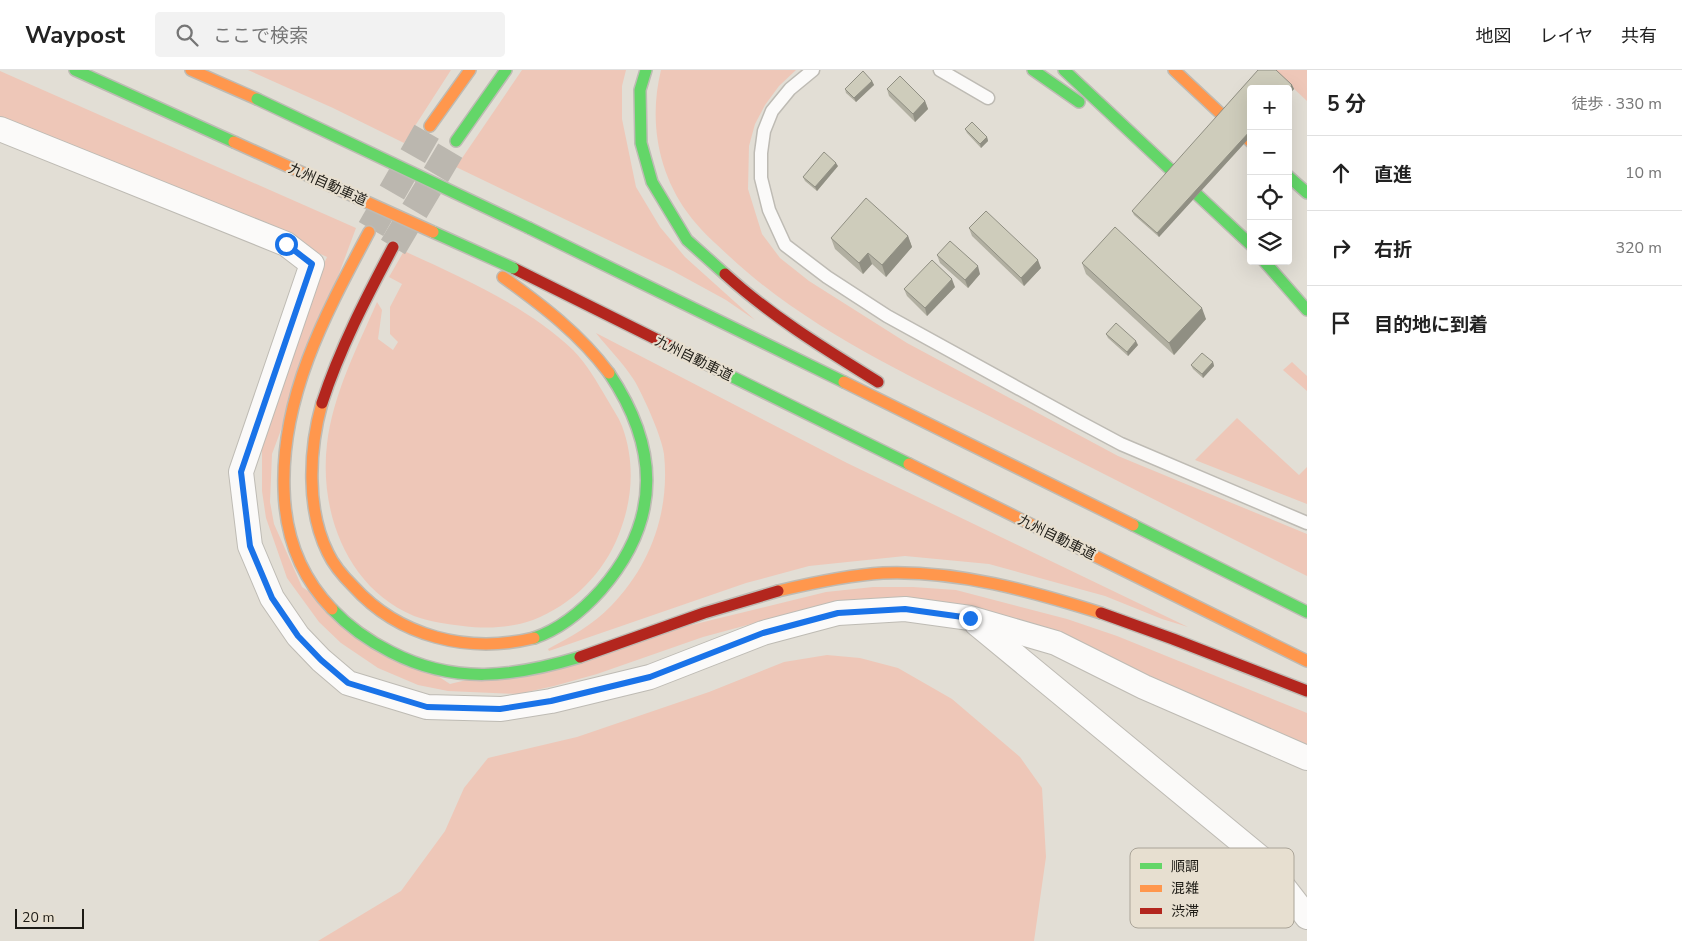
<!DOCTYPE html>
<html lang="ja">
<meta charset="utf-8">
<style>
:root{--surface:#fff;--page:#f2f2f2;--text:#222;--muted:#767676;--line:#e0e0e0}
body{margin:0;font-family:"Nunito Sans","Noto Sans JP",sans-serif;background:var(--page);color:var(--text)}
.controls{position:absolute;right:15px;top:15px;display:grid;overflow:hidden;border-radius:5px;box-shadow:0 5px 20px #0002}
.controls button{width:45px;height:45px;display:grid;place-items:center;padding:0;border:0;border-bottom:1px solid var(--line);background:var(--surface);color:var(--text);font:25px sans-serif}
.scale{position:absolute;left:15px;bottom:12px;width:69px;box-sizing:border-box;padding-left:5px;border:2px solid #1d1b15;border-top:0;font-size:14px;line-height:18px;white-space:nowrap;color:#1d1b15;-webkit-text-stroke:4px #e7dfd0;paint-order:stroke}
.stop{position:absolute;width:15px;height:15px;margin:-11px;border:4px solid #1a73e8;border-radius:50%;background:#fff}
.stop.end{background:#1a73e8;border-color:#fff;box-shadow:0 1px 5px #0008}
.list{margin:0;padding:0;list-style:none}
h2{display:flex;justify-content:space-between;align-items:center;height:65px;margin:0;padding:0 20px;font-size:21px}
h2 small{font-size:16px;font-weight:400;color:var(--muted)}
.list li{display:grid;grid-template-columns:32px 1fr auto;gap:15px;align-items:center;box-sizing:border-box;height:75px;padding:0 20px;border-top:1px solid var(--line)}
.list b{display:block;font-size:19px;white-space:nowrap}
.list em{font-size:16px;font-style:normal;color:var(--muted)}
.icon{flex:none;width:28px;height:28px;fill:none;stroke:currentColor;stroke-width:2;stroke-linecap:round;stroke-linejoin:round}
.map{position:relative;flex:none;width:1307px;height:871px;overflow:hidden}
header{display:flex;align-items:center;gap:30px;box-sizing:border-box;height:70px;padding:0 25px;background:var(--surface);border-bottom:1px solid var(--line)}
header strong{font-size:24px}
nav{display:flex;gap:28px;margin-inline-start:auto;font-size:18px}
.search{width:350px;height:45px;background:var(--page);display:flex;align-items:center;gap:12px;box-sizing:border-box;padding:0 18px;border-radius:5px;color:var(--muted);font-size:19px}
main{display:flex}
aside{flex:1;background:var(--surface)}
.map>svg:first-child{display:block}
.green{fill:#eec7b8}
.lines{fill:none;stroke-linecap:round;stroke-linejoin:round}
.highway-tunnel{stroke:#bbb7af;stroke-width:28;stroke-dasharray:28 14;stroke-linecap:butt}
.lane-casing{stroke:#bebbb4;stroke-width:15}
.street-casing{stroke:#bebbb4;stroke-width:26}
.fast-casing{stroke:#bebbb4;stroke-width:14}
.slow-casing{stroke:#bebbb4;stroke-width:14}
.jam-casing{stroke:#bebbb4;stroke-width:14}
.lane{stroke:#fbfaf9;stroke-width:12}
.street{stroke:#fbfaf9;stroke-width:24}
.fast{stroke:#63d668;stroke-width:11}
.slow{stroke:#ff974d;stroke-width:11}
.jam{stroke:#b3261e;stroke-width:11}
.fast-bridge-casing{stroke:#bebbb4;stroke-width:14;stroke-linecap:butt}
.slow-bridge-casing{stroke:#bebbb4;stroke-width:14;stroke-linecap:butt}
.fast-bridge{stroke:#63d668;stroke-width:11}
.slow-bridge{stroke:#ff974d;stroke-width:11}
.wall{fill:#b1afa1}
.shaded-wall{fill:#908f83}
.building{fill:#ceccbb;stroke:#908f83}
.route{stroke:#1a73e8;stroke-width:6}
.labels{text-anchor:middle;stroke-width:4.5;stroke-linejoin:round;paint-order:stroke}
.street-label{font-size:14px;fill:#1d1b15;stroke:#e7dfd0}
.key{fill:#e7dfd0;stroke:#aaa498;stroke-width:1}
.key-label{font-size:14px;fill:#1d1b15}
</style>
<header>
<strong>Waypost</strong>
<div class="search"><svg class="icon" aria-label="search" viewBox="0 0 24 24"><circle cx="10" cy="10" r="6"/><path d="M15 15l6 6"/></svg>ここで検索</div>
<nav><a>地図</a><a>レイヤ</a><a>共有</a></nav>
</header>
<main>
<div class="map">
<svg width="1307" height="871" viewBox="0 0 1307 871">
<rect width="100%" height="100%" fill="#e2ded5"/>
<g class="green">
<polygon points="248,0 451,0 404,73 333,38"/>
<polygon points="522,0 626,0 622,16 622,49 636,117 660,157 685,187 755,250 726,230 673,201 456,97"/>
<path d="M661,0H796L779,16L765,35L755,54L749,76L748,119L762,164L780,188L809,211L907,273L1118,386L1307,464V506C1206,456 1106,405 1005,354C910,306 808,260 729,186C714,172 699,159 687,142C657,100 649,49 661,0Z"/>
<polygon points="1274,0 1307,0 1307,31"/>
<polygon points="0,1 356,158 272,384 270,432 274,454 302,517 450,614 826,522 873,517 913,517 956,520 1067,549 1117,566 1307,643 1307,684 1113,595 913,531 879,528 817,536 703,567 597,604 554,616 518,624 448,621 418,615 378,598 341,573 319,552 287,508 266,448 262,421 262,376 294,262 327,187 286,168 0,58"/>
<path d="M404,181C459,206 529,237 573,280C587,294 597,312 607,329C612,338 618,346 622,356C635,391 633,429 619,464C604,503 572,535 533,550C510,558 487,559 463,556C447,554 430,552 414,546C347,518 319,442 327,374C333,324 357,278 377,232L382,240L378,269L393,280L398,272L390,264V237L402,214L389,207Z"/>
<path d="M596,263L847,393L1188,557L1162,549L1105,526L989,494L905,486L809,496L746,513L549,581L548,579C570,567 593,555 611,536C651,495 670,441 664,384C662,367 643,325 634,310C623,293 608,278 596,263Z"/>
<polygon points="1292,292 1307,306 1307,321 1283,300"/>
<polygon points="1237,348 1299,405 1307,397 1307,434 1195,390"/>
<polygon points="827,585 860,588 898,598 952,629 1020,687 1042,718 1046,787 1034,871 318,871 401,821 445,761 464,718 488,688 577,667 709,622 784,592"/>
</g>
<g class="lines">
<g class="highway-tunnel">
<polyline points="371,159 430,56"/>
<polyline points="393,177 456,71"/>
</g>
<g class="lane-casing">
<g id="lane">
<polyline points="813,0 790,19 772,41 764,61 761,83 761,108 769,140 785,175 827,207 887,246 1076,350 1121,374 1307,453"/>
<polyline points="940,0 988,28"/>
</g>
</g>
<g class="street-casing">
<g id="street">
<polyline points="0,59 286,174 312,194 241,402 250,476 272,528 298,566 321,590 348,613 427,637 501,639 551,631 650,607 763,563 838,543 905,539 970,548 1056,573 1144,617 1307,688"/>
<polyline points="977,554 1262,789 1307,847"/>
</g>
</g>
<g class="fast-casing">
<g id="fast">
<polyline points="75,0 234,72"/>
<polyline points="646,0 640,20 641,73 652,112 687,170 725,204"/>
<polyline points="1033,0 1079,32"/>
<polyline points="1064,0 1251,175"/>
<polyline points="456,71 506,0"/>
<polyline points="1288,106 1307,123"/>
<polyline points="529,158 844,312"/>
<polyline points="1264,191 1307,240"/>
<polyline points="678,280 909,394"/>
<polyline points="1133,455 1307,542"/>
<path d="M332,539C349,557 369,571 391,582C455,615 513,607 580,587"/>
<path d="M534,568C561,559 583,540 601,520C662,450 659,377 609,303"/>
</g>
</g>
<g class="slow-casing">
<g id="slow">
<polyline points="191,0 257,29"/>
<polyline points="1174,0 1251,72"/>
<polyline points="430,56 470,0"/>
<path d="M503,207C543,236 580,264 609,303"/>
<polyline points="844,312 1133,455"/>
<path d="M322,333C309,379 306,439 328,483C334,496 343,506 353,516C399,567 468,584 534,568"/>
<polyline points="909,394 1307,591"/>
<path d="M778,521C812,513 848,505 883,503C957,500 1031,521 1101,543"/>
<path d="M332,539C300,506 285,464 284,419C281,325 326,243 369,162"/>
</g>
</g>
<g class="jam-casing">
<g id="jam">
<polyline points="513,198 678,280"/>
<path d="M725,204C771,246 825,279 878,312"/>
<path d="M322,333C340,278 366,228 393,177"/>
<polyline points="1101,543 1173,569 1307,621"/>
<polyline points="580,587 704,543 778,521"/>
</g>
</g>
<use href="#lane" class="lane"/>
<use href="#street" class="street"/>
<use href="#fast" class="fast"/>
<use href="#slow" class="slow"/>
<use href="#jam" class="jam"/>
<g class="fast-bridge-casing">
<g id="fast-bridge">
<polyline points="257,29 529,158"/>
<polyline points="433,162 513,198"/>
</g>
</g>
<g class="slow-bridge-casing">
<polyline id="slow-bridge" points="234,72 433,162"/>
</g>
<use href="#fast-bridge" class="fast-bridge"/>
<use href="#slow-bridge" class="slow-bridge"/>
</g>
<g class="wall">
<polygon points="872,11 874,15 856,32 846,23 845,19"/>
<polygon points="1292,15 1294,19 1159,167 1134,145 1132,141"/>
<polygon points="887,19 925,31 928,39 915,52 889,26"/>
<polygon points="965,59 987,67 988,71 981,78 967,63"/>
<polygon points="838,96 817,121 805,111 803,107"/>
<polygon points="969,158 1041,198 1024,216 972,166"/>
<polygon points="908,166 912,177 886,207 872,194 863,204 835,179 831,168"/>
<polygon points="937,185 980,204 968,218 940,193"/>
<polygon points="1082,193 1206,249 1174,285 1086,204"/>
<polygon points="955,217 927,246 907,226 904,219"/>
<polygon points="1106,264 1138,275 1128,286 1108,268"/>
<polygon points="1213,292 1214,296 1203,308 1193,299 1191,295"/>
</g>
<g class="shaded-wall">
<polygon points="872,11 874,15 856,32 854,28"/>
<polygon points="1292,15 1294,19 1288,25 1288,19"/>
<polygon points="925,31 928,39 915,52 913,44"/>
<polygon points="1251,60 1251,66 1159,167 1157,163"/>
<polygon points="987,67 988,71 981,78 980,74"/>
<polygon points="836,93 838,96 817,121 815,117"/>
<polygon points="908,166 912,177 886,207 882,195"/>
<polygon points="868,183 872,194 863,204 859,193"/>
<polygon points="1038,190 1041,198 1024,216 1021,208"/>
<polygon points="978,196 980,204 968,218 965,210"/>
<polygon points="952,209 955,217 927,246 925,238"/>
<polygon points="1202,238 1206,249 1174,285 1169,273"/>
<polygon points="1136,271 1138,275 1128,286 1127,282"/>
<polygon points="1213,292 1214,296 1203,308 1202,304"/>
</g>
<g class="building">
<polygon points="1258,0 1276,0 1292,15 1288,19 1251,19 1251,60 1157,163 1132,141"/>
<polygon points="863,1 872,11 854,28 845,19"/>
<polygon points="900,6 925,31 913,44 887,19"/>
<polygon points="972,52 987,67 980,74 965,59"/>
<polygon points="824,82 836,93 815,117 803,107"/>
<polygon points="866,128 908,166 882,195 868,183 859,193 831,168"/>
<polygon points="986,141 1038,190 1021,208 969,158"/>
<polygon points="1115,157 1202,238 1169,273 1082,193"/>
<polygon points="950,171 978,196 965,210 937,185"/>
<polygon points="932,190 952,209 925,238 904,219"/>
<polygon points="1116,253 1136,271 1127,282 1106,264"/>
<polygon points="1202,283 1213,292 1202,304 1191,295"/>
</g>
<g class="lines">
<polyline class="route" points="286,174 312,194 241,402 250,476 272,528 298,566 321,590 348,613 427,637 500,639 551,631 650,607 763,563 838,543 905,539 970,548"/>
</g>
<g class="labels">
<g class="street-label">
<text transform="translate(328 114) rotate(24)" y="5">九州自動車道</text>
<text transform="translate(694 288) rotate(26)" y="5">九州自動車道</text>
<text transform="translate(1057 467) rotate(26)" y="5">九州自動車道</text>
</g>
</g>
<rect x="1130" y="778" width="164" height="80" rx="8" class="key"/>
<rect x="1140" y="793" width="22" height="6" fill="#63d668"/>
<rect x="1140" y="815" width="22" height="7" fill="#ff974d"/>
<rect x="1140" y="838" width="22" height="6" fill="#b3261e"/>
<g class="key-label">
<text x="1171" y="801">順調</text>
<text x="1171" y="823">混雑</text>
<text x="1171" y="846">渋滞</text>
</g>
</svg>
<div class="controls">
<button>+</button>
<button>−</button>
<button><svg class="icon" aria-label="locate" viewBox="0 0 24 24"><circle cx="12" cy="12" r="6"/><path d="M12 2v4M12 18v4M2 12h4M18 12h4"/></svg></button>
<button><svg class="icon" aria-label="layers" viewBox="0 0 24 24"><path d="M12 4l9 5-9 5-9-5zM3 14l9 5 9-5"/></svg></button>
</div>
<div class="scale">20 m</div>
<div class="stop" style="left:286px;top:174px"></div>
<div class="stop end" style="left:970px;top:548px"></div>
</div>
<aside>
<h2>5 分<small>徒歩 · 330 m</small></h2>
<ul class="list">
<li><svg class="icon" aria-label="ahead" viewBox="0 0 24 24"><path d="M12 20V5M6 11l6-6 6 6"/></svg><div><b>直進</b></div><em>10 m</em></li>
<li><svg class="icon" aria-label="right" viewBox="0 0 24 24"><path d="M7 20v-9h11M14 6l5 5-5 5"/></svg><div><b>右折</b></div><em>320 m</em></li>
<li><svg class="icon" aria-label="arrive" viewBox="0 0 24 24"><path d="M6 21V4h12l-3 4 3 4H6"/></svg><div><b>目的地に到着</b></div></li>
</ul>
</aside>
</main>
